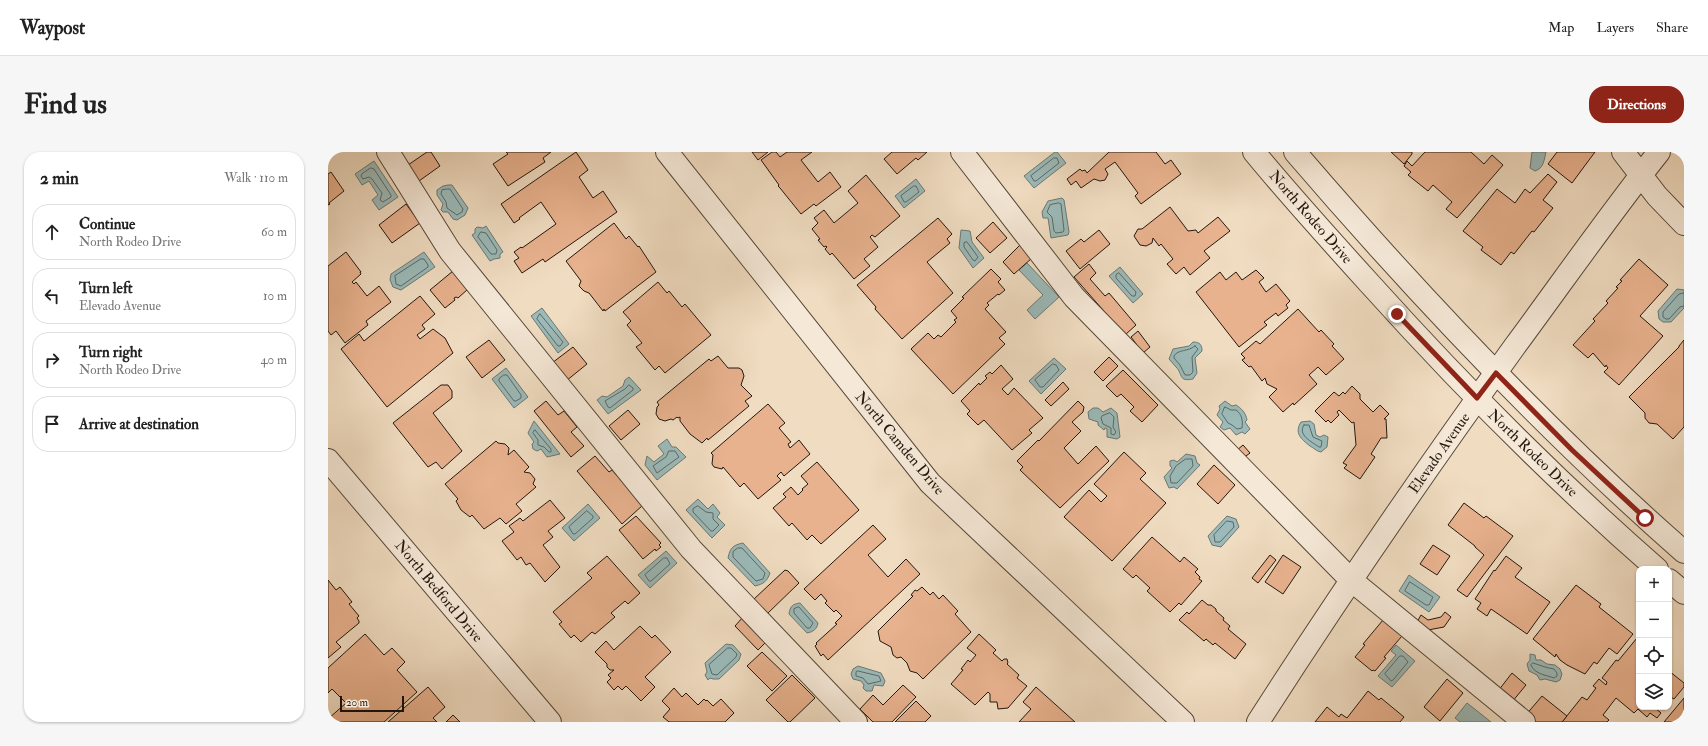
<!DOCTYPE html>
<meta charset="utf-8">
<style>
:root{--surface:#fff;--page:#f6f6f6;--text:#222;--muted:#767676;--line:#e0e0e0;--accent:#8f2418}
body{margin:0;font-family:"IM FELL Double Pica",serif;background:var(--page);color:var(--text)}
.controls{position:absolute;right:12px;bottom:12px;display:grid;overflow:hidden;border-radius:8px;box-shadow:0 1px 3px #0004}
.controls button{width:36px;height:36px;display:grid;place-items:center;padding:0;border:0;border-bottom:1px solid var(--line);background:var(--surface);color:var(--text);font:20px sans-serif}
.scale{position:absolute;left:12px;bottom:10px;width:64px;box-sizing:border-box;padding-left:4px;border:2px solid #23160d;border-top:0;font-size:11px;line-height:14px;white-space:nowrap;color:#23160d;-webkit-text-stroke:3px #f5e8d7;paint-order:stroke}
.stop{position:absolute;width:12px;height:12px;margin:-9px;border:3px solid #8f2418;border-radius:50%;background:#fff}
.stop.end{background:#8f2418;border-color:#fff;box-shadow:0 1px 4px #0008}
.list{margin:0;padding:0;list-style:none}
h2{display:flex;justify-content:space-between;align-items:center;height:52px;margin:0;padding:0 16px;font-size:17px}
h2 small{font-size:13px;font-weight:400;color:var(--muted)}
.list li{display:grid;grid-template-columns:26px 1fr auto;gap:12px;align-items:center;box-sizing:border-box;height:56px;margin:0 8px 8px;padding:0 8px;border:1px solid var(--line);border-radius:16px}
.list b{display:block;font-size:15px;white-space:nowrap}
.list p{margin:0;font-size:13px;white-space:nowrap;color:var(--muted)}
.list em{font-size:13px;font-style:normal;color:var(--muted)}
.icon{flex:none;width:22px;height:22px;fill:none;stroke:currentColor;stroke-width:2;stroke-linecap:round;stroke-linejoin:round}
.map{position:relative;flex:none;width:1356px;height:570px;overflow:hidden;border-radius:16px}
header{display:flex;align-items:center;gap:24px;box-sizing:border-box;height:56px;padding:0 20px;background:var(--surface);border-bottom:1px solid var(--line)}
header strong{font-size:19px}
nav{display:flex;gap:22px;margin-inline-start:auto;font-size:14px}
.intro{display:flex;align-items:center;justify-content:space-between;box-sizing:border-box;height:96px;padding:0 24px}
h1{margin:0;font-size:28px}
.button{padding:10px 18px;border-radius:16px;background:var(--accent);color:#fff;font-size:14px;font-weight:700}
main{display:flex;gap:24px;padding:0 24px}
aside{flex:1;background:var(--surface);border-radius:16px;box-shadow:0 1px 3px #0004}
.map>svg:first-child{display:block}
.water{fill:#9bbab9;stroke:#6b7874}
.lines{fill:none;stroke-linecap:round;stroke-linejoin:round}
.shore{stroke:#5f6863;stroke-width:1}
.building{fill:#e8b28e;stroke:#23160d}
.minor-casing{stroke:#56483a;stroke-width:24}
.minor{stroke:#f5e8d7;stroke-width:22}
.route{stroke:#8f2418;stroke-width:5}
.labels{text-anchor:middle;stroke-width:4;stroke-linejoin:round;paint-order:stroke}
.street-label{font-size:15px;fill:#23160d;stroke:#f5e8d7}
</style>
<header>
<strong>Waypost</strong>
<nav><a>Map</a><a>Layers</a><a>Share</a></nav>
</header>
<div class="intro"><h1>Find us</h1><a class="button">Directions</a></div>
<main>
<aside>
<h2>2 min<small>Walk · 110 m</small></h2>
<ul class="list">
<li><svg class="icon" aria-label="ahead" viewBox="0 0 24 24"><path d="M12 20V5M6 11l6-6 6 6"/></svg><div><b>Continue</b><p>North Rodeo Drive</p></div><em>60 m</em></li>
<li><svg class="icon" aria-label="left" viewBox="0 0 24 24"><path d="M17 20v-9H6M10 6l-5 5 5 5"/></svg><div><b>Turn left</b><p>Elevado Avenue</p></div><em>10 m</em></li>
<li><svg class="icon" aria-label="right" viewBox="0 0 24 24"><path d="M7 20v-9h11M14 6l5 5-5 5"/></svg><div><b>Turn right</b><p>North Rodeo Drive</p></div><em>40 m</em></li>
<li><svg class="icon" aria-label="arrive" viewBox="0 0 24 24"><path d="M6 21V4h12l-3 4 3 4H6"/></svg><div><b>Arrive at destination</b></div></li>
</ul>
</aside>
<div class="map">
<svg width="1356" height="570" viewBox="0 0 1356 570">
<rect width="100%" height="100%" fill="#f0dcc1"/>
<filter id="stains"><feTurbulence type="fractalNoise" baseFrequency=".005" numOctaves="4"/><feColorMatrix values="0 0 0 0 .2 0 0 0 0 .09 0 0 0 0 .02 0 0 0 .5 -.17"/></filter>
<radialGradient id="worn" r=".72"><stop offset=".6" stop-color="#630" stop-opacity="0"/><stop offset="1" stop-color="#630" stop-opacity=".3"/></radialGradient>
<g class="water">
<polygon points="727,0 729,0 738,11 706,36 696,24"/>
<path d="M1204,0H1218C1216,8 1216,16 1207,19L1202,16Z"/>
<polygon points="46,9 70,45 51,58 44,48 50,43 41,29 34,33 27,22"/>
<polygon points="588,27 597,39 576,56 567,44"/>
<polygon points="120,33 124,33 140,56 137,63 129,68 125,67 120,60 115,60 113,58 115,52 109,43 109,38 115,34"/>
<polygon points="734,46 736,48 741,80 740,83 723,86 720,66 715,66 714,60 720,49"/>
<polygon points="158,74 175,100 172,102 172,106 166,107 162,109 144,83 147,81 147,77 149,75 155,76"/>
<polygon points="633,78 642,79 644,90 656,106 645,116 631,96"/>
<polygon points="96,100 107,115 73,138 65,135 62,128 63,122"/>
<polygon points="699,111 731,145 707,167 699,158 715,143 691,118"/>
<polygon points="792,115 815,142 805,151 781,124"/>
<polygon points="1349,137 1356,138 1356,156 1343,170 1335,170 1331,167 1330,159"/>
<polygon points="214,156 241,192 230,201 203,164"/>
<path d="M865,190C872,190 874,193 874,199L867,206L869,221L865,227C850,230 855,222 848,215C846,212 843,210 841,207L845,197L861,194Z"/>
<polygon points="726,206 738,217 713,242 701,229"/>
<polygon points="178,216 200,245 186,256 164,227"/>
<polygon points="301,225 313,238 280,262 269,248 274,244 279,245 295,234 297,228"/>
<path d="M897,249L904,254L908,253C913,256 918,261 919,268L917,270L922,277L917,282L914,280L908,283L902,276L896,278L892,275L895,270L889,263L892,257L891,254Z"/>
<polygon points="765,256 770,256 775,260 783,256 789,261 792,285 789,287 779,285 779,277 777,276 776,278 770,273 770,270 761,267 760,260"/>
<polygon points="206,269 232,302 219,305 213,297 209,299 205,297 204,292 206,290 200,281"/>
<path d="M982,269L986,272L988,283L992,285L996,283L1000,285L999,295L993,300C988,299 986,296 982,294C973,287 966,281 973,270Z"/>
<polygon points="339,287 344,295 348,295 358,305 329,328 317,313 319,304 326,310 336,302 330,294"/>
<polygon points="858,302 867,304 869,311 872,313 849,337 846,335 841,336 836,325 844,316 842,314 842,309 846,308 849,310"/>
<polygon points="370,347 380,357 385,352 392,361 389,365 397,373 384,386 358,358"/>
<polygon points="260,352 272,366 246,389 234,376"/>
<polygon points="899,364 908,367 911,375 893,395 884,393 880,384"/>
<path d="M415,391L442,421C439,429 436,432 427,434L400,406C402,396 405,393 415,391Z"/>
<polygon points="338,399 349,411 322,436 310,423"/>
<polygon points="1081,423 1112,445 1101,460 1071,439"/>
<path d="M472,451L490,471C489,477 485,480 479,481L461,462C462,454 465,452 472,451Z"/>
<polygon points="398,492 405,493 413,502 411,508 391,527 385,527 382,526 380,528 377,523 379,520 377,511"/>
<polygon points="1068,493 1087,509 1064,535 1050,524 1068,503 1063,499"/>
<polygon points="1202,502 1207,503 1208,508 1213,508 1219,512 1227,513 1232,517 1234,522 1232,528 1228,530 1217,527 1212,528 1209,523 1201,519 1199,512 1202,508"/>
<polygon points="530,514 553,521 557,529 555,534 546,533 544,539 538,539 535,536 536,533 533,529 525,527 523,522 525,517"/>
<polygon points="1139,551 1163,570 1132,570 1127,566"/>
</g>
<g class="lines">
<g class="shore">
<polygon points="726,6 729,6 731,11 708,29 706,29 703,24"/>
<polygon points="43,16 46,17 63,43 63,45 55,50 52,48 54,41 44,27 41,25 35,27 33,24 34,22"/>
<polygon points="586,34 588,34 591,40 578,50 576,50 573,44"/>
<polygon points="120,37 122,37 135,57 134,60 129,63 119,56 118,50 113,42 114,38"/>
<polygon points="731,51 733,52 736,78 735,80 728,81 726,79 724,65 719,60 722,53"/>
<polygon points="153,80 158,81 169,98 168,102 163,102 150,85"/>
<polygon points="639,90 650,105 647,109 645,108 636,95 636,91"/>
<polygon points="93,107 96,107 100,113 100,115 73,134 68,132 67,124"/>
<polygon points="791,121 808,140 807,144 804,144 788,126 788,123"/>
<polyline points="1356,141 1351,142 1335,160 1335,165 1338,167 1341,167 1352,155 1356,154"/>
<polygon points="212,162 235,190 232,194 230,194 209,167"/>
<path d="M867,194L870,197L864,205L865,220L862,223H857L852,213L846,206V204C850,197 860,200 867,194Z"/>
<polygon points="725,212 728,213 731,218 715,235 712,235 707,228"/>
<polygon points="176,223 179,223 193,243 193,246 188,249 186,249 171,229 171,227"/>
<polygon points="301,233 305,236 305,238 282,256 280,255 277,249 297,237"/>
<path d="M897,255L903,258H908C914,262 915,269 914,276L909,277L904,273L900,271L894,262Z"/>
<polygon points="782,261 786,265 785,275 788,280 786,283 783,282 783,276 775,272 773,266 774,264"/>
<path d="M976,273H981L985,285L994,289L993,295H991C984,290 969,283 976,273Z"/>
<polygon points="207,278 223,297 223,300 221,300 216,295 210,293 210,288 205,281"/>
<polygon points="341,299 347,299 351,305 329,321 325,314 338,305"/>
<polygon points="858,307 864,307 865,314 849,331 843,331 842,324 848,314"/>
<polygon points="370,354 378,360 385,361 385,367 391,373 385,379 383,379 365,360 365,357"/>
<polygon points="259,359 265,364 265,366 247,382 245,382 241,375"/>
<polygon points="899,369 905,370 906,375 892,390 887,390 886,383"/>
<polygon points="410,396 414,396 437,421 435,427 428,429 405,405 405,400"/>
<polygon points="336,406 339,406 342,412 323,429 321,429 317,423"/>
<polygon points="1082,430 1105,445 1101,453 1098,453 1077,439"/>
<polygon points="471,455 485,471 482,476 479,476 466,461 466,457"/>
<polygon points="400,496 403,496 409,502 408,505 389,523 384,522 381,513"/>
<polygon points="1072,504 1075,504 1080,510 1065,528 1063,529 1057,522"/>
<path d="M1205,511C1212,513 1218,516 1226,517L1229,521V524L1226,526C1218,523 1206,522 1203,513Z"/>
<polygon points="530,519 551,524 553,529 540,532 535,526 528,524 528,520"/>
</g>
</g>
<g class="building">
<polygon points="99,0 103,0 112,14 91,29 80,13"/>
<polygon points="178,0 223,0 215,6 217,10 180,34 165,12 180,2"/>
<polygon points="248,0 260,18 251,25 265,46 275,39 289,60 217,110 215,107 194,121 186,109 191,106 186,100 193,95 194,96 228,72 213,50 191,66 192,67 186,71 173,52"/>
<polygon points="424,0 440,0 430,8"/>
<polygon points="444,0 448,0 452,5 459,0 484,0 473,8 490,30 502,20 513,35 488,54 486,52 473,62 452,36 450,34 451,33 433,8"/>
<polygon points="564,0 599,0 590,8 588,6 569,22 556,7"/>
<polygon points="781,0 828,0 837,12 843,8 853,22 813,52 807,44 810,41 787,10 777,17 780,22 777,28 772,29 766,27 753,36 748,29 743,33 739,27 752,17 754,19 757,18 759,21"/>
<polygon points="1063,0 1084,0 1084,2 1076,12"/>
<polygon points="1097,0 1143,0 1156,12 1164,3 1175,13 1129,66 1118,57 1124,50 1105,33 1100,39 1080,23 1083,20 1076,14 1079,9 1084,14"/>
<polygon points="1229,0 1267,0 1244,31 1220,12"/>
<polygon points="3,20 16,39 1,51 2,52 0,53 0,22"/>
<polygon points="1220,22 1229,30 1215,48 1225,56 1206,80 1204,79 1186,102 1183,100 1173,113 1153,98 1155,95 1135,79 1169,37 1187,51 1197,37 1202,41"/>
<polygon points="538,23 572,64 547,85 544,83 542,85 550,95 536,107 542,114 526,127 504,101 502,103 497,97 499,95 498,94 496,95 490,88 492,87 484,77 490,71 486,66 496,58 506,71 530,51 520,39"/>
<polygon points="78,52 92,71 64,91 51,73"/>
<polygon points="842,55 860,79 868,78 870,81 890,65 902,79 876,99 882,106 862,123 856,115 848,122 839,112 845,107 833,92 831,94 825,86 824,91 818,94 812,93 806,84 810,77 814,77"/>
<polygon points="610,66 624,82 619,87 622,91 599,110 625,141 574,187 547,157 548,155 529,133"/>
<polygon points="665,70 679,86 662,101 648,86"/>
<polygon points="286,71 298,87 301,84 310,95 311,94 328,120 277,159 276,157 275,159 261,141 256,139 251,134 253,129 238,109"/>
<polygon points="771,78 782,92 752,117 738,99 753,87 756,90"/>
<polygon points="692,93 704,106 686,122 675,110"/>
<polygon points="18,100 33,120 32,120 33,122 24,130 26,132 28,130 39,144 51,134 63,150 38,169 40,173 17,191 8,179 3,183 0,179 0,114"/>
<polygon points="1311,107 1340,133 1312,164 1335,184 1291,233 1276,220 1280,216 1278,213 1277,215 1265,201 1260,206 1245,193 1267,169 1265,167 1280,151 1278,149 1290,136 1288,135 1294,129 1292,128"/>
<polygon points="761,112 768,121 762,127 777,144 781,141 808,173 797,183 746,125"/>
<polygon points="663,117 673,127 670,130 677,138 671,143 670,142 659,151 661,153 657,157 678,180 671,186 677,192 625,242 583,197 600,181 606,187 610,183 613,185 628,170 626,168 629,166 623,159 636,146 634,145"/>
<polygon points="928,118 936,126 931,130 938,140 948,132 962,149 958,153 960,156 950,164 948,161 936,170 939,173 911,195 868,140 892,120 898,128 908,120 914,128"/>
<polygon points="125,119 140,137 130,146 128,145 126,146 127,148 117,156 102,138"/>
<polygon points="330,130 339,141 341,139 354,155 357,152 383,183 337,221 331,214 327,218 308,195 314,191 299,173 303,169 295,160"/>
<polygon points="92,144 107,162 94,173 97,177 89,183 92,187 105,177 117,186 125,201 59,255 13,197 31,182 36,189"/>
<polygon points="970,157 991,180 993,178 1006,192 1004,194 1016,207 998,223 990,215 981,223 989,232 966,253 965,251 955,260 941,245 949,237 939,232 937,226 934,229 923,214 921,215 914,208 917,206 913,202 928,189 932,192"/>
<polygon points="810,179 822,195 815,201 803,185"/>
<polygon points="161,188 177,208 154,226 138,205"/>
<polygon points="1356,188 1356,275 1345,287 1329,272 1321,271 1317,266 1317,261 1301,245 1351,195 1351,194"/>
<polygon points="245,195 259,212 238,229 224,211"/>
<polygon points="390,204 400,216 411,216 414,218 416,224 413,233 424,244 417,249 421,254 380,288 379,286 374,291 362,282 352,269 352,265 350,266 349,265 345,268 343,267 337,269 331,267 328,262 329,255 331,253 329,250 381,207 383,209"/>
<polygon points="781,205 790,214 775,229 766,220"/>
<polygon points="673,213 685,227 674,237 680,243 686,236 715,266 701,278 704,281 684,298 656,268 650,273 639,262 642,259 633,249 651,231 652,233 659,226 657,224 662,220 664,222"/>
<polygon points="795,218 830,253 814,270 802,259 806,255 793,242 789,245 778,234"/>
<polygon points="735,230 741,237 723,254 717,248"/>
<polygon points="113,233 120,233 124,239 124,246 105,261 134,299 114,317 108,310 100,315 65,271"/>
<polygon points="1024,234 1032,242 1032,247 1045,260 1052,253 1061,262 1056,267 1058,267 1059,286 1053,286 1043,302 1047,305 1032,327 1016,316 1019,313 1015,311 1028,293 1026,270 1024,271 1011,258 1009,260 1011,263 1003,271 1000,268 998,270 987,259 1006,240 1011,244 1015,240 1017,242"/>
<polygon points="218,249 230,263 236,259 249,275 243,280 256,294 243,305 206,259"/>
<polygon points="750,249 756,255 755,260 744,270 753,279 736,296 750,312 768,294 781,309 732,356 692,318 695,315 689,309 710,288 711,289"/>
<polygon points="440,252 457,271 451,276 463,290 460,292 462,296 471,288 482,302 456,324 453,320 449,324 453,328 430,347 416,331 412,335 395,315 394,317 386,315 384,312 385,303 383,301"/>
<polygon points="300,258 312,272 293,288 281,274"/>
<polygon points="168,289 170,291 177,292 181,296 180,303 186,298 201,315 196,320 202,321 207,327 205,332 208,335 188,352 194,359 178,372 172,366 156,377 144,363 142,365 133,358 128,349 130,347 117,332"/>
<polygon points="915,293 922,301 914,307 908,299"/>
<polygon points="796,300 818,321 812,327 838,351 784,409 736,365 761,338 773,350 779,344 766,332"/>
<polygon points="267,304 281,320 284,318 315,353 294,372 249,319"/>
<polygon points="489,310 531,358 493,392 484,383 479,388 464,371 461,374 445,356 458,345 455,342 463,335 470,343 475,338 474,337 480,332 473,324"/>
<polygon points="886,313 907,333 890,352 869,332"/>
<polygon points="222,348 237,366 220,379 225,385 215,393 232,415 217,430 202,411 198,413 193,405 189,408 174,389 186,380 181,374 192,366 195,369"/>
<polygon points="1136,351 1156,366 1158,364 1185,384 1139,445 1129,438 1156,403 1147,395 1147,394 1120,373"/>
<polygon points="308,364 333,391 331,393 333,395 328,399 327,397 315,407 291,378"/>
<polygon points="545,373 558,387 540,403 560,425 578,407 592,422 500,508 495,502 493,504 487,494 489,492 488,491 509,472 507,471 514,464 508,458 506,460 497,451 499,449 493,442 487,448 476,437"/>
<polygon points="824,385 852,410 856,405 870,417 867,420 872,425 871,427 874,429 853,453 851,451 842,460 819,439 822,436 808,423 805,426 795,417"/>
<polygon points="1105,393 1122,404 1109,423 1092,412"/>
<polygon points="942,403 948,408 930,431 924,426"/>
<polygon points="955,403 973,415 955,442 937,430"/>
<polygon points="279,404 312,441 300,452 297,449 283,461 287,465 267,482 264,480 253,490 246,483 243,486 231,472 234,470 225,460 264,426 259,421"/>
<polygon points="1178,404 1194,416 1187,425 1222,450 1199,482 1163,457 1159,464 1149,457 1153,451 1147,447 1166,418 1167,419"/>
<polygon points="457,418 460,419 471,431 439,462 426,447"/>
<polygon points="0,428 8,438 12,435 24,450 21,452 31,464 29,466 31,469 31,471 8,490 13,495 0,506"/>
<polygon points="1248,433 1273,452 1271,455 1305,482 1289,502 1281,496 1269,512 1266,510 1257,522 1239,513 1232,508 1228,502 1227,505 1205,487"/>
<polygon points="594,435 602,443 605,440 611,447 615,443 630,459 627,462 643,480 595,527 589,521 582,519 579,511 573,505 569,506 565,503 563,495 552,489 550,479 585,444 583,443 587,438 589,439"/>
<polygon points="874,448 880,453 883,453 888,457 888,459 896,466 895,468 902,474 900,477 918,492 907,507 887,491 885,493 878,487 876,489 851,468 859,460 861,462"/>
<polygon points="1117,460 1123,465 1116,475 1100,478 1089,470 1093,463 1100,468 1113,465"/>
<polygon points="415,465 439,489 430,498 407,474"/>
<polygon points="1055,468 1074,484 1056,505 1058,506 1047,519 1045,518 1044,519 1027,505 1037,493 1035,492"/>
<polygon points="312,474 324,486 327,483 343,500 317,525 327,535 313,549 298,534 294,538 290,534 286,538 279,530 283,526 280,523 286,518 282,518 279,515 279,512 267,500 278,489 286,498"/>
<polygon points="37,482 56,503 64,496 77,510 69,518 89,540 56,570 0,570 0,567 18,551 4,537 0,541 0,516"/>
<polygon points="651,482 668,498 665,501 674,509 676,507 679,507 680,511 679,512 691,523 689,526 699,534 680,556 670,557 669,550 662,550 662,542 660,540 647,553 623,532 635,518 633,517 640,508 642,510 648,503 639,496"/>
<polygon points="1309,486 1311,488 1311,555 1328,555 1327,556 1333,561 1329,566 1322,561 1319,565 1310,557 1306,561 1288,546 1275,563 1281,568 1279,570 1234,570 1254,545 1259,548 1268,536 1265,534 1271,527 1278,533 1279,530 1274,526 1288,508 1290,509"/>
<polygon points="434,500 459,524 444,539 419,514"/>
<polygon points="1341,519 1356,531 1356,535 1346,547 1341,544"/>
<polygon points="1184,521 1198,533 1184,550 1170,539"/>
<polygon points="464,523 487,546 462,570 460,570 438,548"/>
<polygon points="1119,527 1135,541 1112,569 1096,555"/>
<polygon points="575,533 588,545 564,570 545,570 532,557 545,543 555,553"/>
<polygon points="100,535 117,555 105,566 109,570 60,570"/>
<polygon points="708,535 747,570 691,570 703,557 695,550"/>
<polygon points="346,536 354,545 358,541 370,553 376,547 378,549 379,548 385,554 393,547 406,561 397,570 341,570 335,565 342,557 334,549"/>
<polygon points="1040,539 1051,548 1053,546 1076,565 1072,570 987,570 999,555 1011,565 1013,562 1019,566"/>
<polygon points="1214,544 1239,564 1234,570 1204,570 1197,564"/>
<polygon points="1356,546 1356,570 1336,570"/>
<polygon points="588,549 603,564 597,570 567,570"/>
<polygon points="125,563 132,570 118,570"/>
</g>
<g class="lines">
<g class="minor-casing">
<g id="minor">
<polyline points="60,0 122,99 363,397 528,570"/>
<polyline points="339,0 602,331 855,570"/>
<polyline points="634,0 746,145 1023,428 1196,570"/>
<path d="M926,0C963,45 1003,89 1042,132C1132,232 1227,328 1329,417"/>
<path d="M967,0C1088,141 1216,277 1356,400"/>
<polyline points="1295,0 1329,44 1356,72"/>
<polyline points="0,308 222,570"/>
<polyline points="1341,428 1356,441"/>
<path d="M930,570C1012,442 1098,317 1187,194C1235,129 1281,63 1331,0"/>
</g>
</g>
<use href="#minor" class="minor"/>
</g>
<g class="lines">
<polyline class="route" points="1069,162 1149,246 1168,221 1244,298 1317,366"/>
</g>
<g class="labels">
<g class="street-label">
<text transform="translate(983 65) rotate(49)" y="5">North Rodeo Drive</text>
<text transform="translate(572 291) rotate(50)" y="5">North Camden Drive</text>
<text transform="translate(1111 301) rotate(-55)" y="5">Elevado Avenue</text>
<text transform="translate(1205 301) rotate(44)" y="5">North Rodeo Drive</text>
<text transform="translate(111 439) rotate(50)" y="5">North Bedford Drive</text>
</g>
</g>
<rect width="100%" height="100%" filter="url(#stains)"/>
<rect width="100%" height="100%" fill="url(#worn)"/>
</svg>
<div class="controls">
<button>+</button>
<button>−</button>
<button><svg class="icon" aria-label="locate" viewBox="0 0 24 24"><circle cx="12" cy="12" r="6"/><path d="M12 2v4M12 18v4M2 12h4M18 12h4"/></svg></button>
<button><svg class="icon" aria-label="layers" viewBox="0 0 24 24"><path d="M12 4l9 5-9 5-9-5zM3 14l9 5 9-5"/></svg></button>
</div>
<div class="scale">20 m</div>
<div class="stop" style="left:1317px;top:366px"></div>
<div class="stop end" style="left:1069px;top:162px"></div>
</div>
</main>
